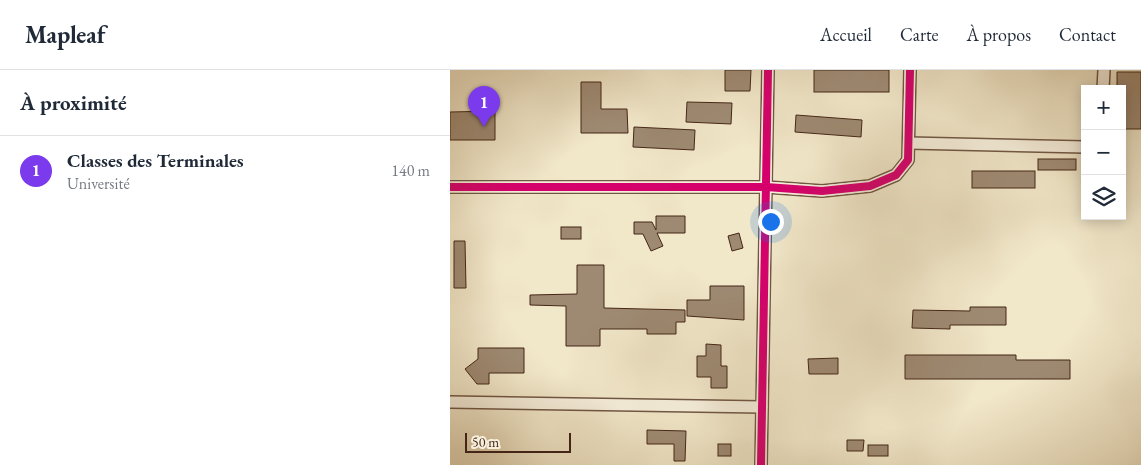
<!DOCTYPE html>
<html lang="fr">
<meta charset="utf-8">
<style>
:root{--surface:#fff;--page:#f2f2f3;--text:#1f2937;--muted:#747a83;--line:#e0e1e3;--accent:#7c3aed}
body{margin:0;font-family:"EB Garamond",serif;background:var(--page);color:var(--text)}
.controls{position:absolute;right:15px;top:15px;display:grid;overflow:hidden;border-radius:0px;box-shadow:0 2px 12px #0003}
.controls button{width:45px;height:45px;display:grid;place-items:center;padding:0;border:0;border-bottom:1px solid var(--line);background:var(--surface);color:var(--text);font:25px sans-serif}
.scale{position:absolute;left:15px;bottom:12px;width:106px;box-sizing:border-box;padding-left:5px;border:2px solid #452616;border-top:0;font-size:14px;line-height:18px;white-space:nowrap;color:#452616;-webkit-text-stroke:4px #f6efdc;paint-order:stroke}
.you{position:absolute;left:320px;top:151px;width:18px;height:18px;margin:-12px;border:4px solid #fff;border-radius:50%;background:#1a73e8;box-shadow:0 0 0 8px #1a73e833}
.badge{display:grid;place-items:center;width:32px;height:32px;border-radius:50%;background:var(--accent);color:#fff;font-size:16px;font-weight:700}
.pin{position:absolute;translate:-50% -41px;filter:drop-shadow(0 1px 2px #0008)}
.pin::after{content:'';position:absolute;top:26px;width:18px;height:15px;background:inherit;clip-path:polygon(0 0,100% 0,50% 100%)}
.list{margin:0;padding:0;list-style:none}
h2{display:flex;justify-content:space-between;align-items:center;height:65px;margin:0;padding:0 20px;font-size:21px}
h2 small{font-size:16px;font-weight:400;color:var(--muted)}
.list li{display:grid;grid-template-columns:32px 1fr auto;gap:15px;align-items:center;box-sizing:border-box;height:70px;padding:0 20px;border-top:1px solid var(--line)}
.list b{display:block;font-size:19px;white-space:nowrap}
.list p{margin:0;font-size:16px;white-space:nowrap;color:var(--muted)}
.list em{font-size:16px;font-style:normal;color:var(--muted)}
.icon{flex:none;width:28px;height:28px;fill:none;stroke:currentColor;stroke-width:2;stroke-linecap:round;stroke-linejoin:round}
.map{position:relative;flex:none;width:691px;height:395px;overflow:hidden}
header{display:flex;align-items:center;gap:30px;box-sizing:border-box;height:70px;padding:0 25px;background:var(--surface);border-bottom:1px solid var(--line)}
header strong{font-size:24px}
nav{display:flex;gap:28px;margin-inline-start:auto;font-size:18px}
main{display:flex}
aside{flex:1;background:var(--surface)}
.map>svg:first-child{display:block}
.building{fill:#9e8a73;stroke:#452616}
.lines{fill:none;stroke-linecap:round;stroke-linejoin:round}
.street-casing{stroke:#705643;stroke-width:14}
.street{stroke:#f6efdc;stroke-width:11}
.cycleway-casing{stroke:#f6efdc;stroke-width:11}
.cycleway{stroke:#d6006c;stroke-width:8}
</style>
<header>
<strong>Mapleaf</strong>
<nav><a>Accueil</a><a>Carte</a><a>À propos</a><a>Contact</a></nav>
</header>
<main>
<aside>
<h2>À proximité<small></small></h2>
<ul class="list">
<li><span class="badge">1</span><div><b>Classes des Terminales</b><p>Université</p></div><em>140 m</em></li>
</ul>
</aside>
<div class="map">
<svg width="691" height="395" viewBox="0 0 691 395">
<rect width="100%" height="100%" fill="#f1e7c9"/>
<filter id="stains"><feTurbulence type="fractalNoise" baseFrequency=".004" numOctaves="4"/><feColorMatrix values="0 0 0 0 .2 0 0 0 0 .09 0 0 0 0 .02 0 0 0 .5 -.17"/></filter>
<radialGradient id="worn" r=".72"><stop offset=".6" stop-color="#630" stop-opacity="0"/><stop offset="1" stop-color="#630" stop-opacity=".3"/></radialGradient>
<g class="building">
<polygon points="275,0 301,0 300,21 275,21"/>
<rect x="364" y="0" width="75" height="22"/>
<polygon points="667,2 691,2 691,59 672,59 672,19 667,19"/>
<polygon points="131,12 151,12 151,39 177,39 178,63 131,63"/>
<polygon points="237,32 282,33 281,54 236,52"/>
<polygon points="45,41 45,70 0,70 0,42"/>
<polygon points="346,45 412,50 411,67 345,62"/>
<polygon points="184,57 245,60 244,80 183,77"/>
<rect x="588" y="89" width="38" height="11"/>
<rect x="522" y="101" width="63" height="17"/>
<polygon points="206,146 235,146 235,163 207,163 213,176 201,181 193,164 184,164 184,152 202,152 206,160"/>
<rect x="111" y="157" width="20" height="12"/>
<polygon points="289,163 293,178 282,181 278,166"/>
<polygon points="4,171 15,171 16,218 4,218"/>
<polygon points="127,195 154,195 154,238 235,240 235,252 226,252 226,264 197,264 197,259 150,259 150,276 116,276 116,236 80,235 80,225 127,224"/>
<polygon points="260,216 294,216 294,250 237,246 237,230 260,230"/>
<polygon points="520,237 556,237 556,255 500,255 500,259 462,258 463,240 520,241"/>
<polygon points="256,274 271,275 271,296 277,296 277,318 261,318 261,307 247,307 247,286 256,286"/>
<polygon points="28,278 74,278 74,303 39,303 39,314 27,314 15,299 28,289"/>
<polygon points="455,285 566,285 566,290 620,290 620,309 455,309"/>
<polygon points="388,288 388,304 359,304 358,289"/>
<polygon points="197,360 236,361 235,391 224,391 224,374 197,374"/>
<polygon points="397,370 414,370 413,381 397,381"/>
<rect x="268" y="374" width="13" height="12"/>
<rect x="418" y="375" width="20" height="11"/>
</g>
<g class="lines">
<g class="street-casing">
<g id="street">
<polyline points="653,19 654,0"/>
<polyline points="459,73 635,77"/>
<polyline points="0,117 316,117 372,121 420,116 446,105 458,90 460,0"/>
<polyline points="0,332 312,337"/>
<polyline points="311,395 318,0"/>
</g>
</g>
<use href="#street" class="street"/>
<g class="cycleway-casing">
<g id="cycleway">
<polyline points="0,117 316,117 372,121 420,116 446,105 458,90 460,0"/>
<polyline points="311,395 318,0"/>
</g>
</g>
<use href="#cycleway" class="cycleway"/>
</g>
<rect width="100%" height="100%" filter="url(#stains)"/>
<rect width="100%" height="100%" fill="url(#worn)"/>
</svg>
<div class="controls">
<button>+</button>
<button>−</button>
<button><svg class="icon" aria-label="layers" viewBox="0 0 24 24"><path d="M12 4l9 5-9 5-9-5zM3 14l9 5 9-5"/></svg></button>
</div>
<div class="scale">50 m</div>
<div class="you"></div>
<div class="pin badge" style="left:34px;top:57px">1</div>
</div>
</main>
